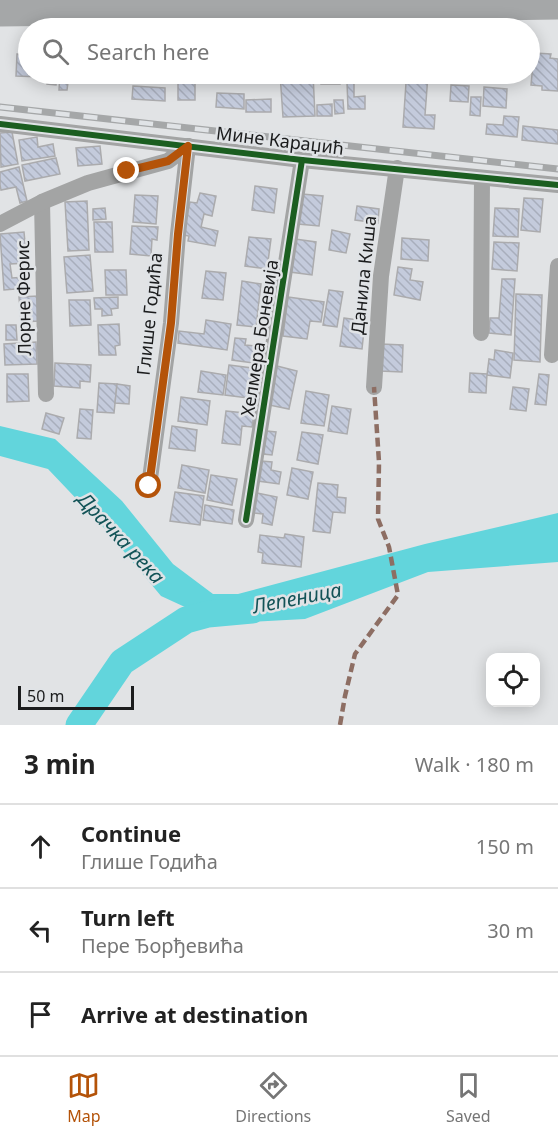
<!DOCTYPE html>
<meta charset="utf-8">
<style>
:root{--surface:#fff;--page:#f6f6f6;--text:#222;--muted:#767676;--line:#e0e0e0;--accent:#b45309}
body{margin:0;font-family:"Noto Sans",sans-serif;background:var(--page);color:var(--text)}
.controls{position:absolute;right:18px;bottom:18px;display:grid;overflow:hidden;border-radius:12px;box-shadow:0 3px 15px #0003}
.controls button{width:54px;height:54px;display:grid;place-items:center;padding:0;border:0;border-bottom:2px solid var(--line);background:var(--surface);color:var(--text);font:30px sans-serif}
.scale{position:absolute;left:18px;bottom:15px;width:116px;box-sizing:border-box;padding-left:6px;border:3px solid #1b1c1d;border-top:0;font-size:16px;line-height:21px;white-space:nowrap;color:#1b1c1d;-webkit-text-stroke:4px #e0e3e6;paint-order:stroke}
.stop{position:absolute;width:18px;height:18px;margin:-14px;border:4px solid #b45309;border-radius:50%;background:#fff}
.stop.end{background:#b45309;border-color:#fff;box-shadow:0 2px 6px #0008}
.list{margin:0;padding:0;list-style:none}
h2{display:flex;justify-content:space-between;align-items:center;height:78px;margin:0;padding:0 24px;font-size:26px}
h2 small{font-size:20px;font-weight:400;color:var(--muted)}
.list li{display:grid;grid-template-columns:39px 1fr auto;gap:18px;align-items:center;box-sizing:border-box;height:84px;padding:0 24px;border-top:2px solid var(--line)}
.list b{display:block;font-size:22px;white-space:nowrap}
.list p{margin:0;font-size:20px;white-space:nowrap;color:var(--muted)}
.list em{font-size:20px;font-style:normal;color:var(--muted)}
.icon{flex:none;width:33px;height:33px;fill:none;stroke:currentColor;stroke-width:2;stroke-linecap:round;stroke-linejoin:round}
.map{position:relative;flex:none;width:558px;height:725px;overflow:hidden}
.search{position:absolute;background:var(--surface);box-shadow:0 3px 15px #0003;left:18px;right:18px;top:18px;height:66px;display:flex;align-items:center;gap:15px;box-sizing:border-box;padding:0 21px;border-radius:33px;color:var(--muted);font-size:22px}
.sheet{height:330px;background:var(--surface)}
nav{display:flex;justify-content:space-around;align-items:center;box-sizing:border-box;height:84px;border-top:2px solid var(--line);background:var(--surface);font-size:16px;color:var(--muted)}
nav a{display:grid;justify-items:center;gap:3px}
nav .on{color:var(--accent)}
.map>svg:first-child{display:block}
.water{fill:#62d5dc}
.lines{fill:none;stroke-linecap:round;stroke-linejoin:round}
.stream{stroke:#62d5dc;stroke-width:4.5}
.river{stroke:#62d5dc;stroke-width:27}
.building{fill:url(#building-back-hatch);stroke:#ababad;stroke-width:1.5}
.street{stroke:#a3a4a4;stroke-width:16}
.primary{stroke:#a5a7a8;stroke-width:27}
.rail-casing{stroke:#a5a7a8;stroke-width:7}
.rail{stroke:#e0e3e6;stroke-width:4.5;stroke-dasharray:14;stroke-linecap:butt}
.quiet{stroke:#8d6e63;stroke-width:4.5;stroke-dasharray:9 4.5;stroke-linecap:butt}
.cycleway-casing{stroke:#e0e3e6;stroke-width:10}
.cycleway{stroke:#1b5e20;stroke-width:6}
.route{stroke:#b45309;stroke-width:8}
.labels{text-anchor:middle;stroke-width:5;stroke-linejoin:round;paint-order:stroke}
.street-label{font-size:18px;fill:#1b1c1d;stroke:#e0e3e6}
.water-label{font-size:20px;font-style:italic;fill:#125357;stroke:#e0e3e6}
</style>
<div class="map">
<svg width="558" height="725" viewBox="0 0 558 725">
<defs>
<pattern id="building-back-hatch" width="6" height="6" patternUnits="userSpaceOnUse" patternTransform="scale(1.5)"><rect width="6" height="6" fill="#c4cbdc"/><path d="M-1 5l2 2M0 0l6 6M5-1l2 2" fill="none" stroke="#a8aebc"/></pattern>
</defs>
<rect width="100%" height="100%" fill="#e1e3e5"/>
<polygon class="water" points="0,426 55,439 122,501 173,564 213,594 238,594 425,544 558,513 558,562 428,572 305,619 216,624 214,608 198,613 161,596 106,530 48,469 0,456"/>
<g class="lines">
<polyline class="stream" points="200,609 208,614"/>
<polyline class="river" points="79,725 122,662 186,620 208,614 252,610"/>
</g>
<g class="building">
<polygon points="534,53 551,54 550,58 558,59 558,91 542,90 542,86 531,85"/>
<polygon points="17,54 28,55 28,74 42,74 42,77 16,76"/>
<polygon points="48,74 57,74 56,85 47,84"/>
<polygon points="60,74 69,74 67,90 59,90"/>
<polygon points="72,74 91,74 90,83 71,82"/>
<polygon points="94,74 115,74 115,81 94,80"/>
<polygon points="129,74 157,74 157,83 145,83 145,80 129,81"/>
<polygon points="160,74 189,74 188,78 160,77"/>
<polygon points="219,74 242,74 242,78 219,79"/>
<polygon points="245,74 266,74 266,79 246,80"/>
<polygon points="280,74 313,74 315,116 283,117"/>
<rect x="321" y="74" width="19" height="10"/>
<polygon points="490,74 506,74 505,82 490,80"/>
<polygon points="428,75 425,115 435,115 434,129 403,127 406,83"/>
<rect x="178" y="81" width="17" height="19"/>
<polygon points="354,81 354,97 365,96 365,109 348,109 347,82"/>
<polygon points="451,85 469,86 468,102 450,101"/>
<polygon points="133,86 165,88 165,101 132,99"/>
<polygon points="484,87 507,89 506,108 483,106"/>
<polygon points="217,93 244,94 244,109 216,107"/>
<polygon points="471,97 481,97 480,116 470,115"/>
<polygon points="271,99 271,112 246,112 246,100"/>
<polygon points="334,100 343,100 344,113 335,114"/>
<polygon points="332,104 332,116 317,116 317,105"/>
<polygon points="504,116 519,117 517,137 486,134 487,124 503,125"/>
<polygon points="523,126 558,130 558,144 522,140"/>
<polygon points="12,132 18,164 1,167 0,133"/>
<polygon points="37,137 38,147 53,144 55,156 22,161 19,140"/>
<polygon points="100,146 102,164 78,166 76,148"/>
<polygon points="56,158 60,174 25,181 22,165"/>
<polygon points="19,167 27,201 20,203 16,187 1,190 0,185 0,172"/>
<polygon points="255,186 277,189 274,213 252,210"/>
<polygon points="200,193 216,196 212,216 204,214 201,227 218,231 215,246 188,241 189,236 183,235 190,202 197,203"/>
<polygon points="302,194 323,196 319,226 298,224"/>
<polygon points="135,195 158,196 156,224 133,222"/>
<polygon points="524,198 543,199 540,232 521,230"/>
<polygon points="87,201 89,250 68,251 65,202"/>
<polygon points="357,206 379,209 378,223 355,220"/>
<polygon points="105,208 106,219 93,220 93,209"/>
<polygon points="495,208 519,209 518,237 493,236"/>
<polygon points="94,222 112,222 113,252 95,252"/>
<polygon points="132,226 158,227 157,240 152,239 151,256 130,254"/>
<polygon points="332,230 350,234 346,253 329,250"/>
<polygon points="24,232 27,263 10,264 12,278 26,277 27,288 4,290 0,234"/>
<polygon points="249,237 271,239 267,269 245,266"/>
<polygon points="402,238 429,240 428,261 401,259"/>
<polygon points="295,239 316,242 312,275 290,272"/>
<polygon points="494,242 519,243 517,271 492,269"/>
<polygon points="90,255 93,291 67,293 64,257"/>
<polygon points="398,267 412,269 410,280 423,282 420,300 394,295"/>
<polygon points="105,270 126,270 127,295 106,295"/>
<polygon points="206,271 226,273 223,300 202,298"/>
<polygon points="502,279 515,279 511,335 489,333 490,318 499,318"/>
<polygon points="242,281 261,284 256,327 237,325"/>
<polygon points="329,290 343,292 337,327 323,325"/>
<polygon points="516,294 542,295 540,362 514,360"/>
<polygon points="38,296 39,321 21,322 19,297"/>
<polygon points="118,297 118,308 111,309 112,315 102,316 102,309 95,309 94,298"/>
<polygon points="288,297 324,302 321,322 310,321 307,339 283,336"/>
<polygon points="69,300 90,300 91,325 70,326"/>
<polygon points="344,318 365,321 362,349 340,346"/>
<polygon points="206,320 231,324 227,350 178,343 179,331 204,334"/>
<polygon points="119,324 120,345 115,346 116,355 99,355 98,325"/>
<polygon points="6,325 16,325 17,340 6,340"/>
<polygon points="235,338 246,339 245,345 256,346 253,363 232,360"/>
<polygon points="36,342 37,364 5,365 4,344"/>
<polygon points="381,344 403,345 402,372 380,371"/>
<polygon points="495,350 513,353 510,378 487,375 489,359 494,360"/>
<polygon points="55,363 91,365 90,382 80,381 80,388 54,386"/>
<polygon points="229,365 252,368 248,398 225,395"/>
<polygon points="277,366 297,371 289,409 269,405"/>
<polygon points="201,371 226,375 223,395 198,392"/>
<polygon points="470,373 487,374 486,393 469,392"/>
<polygon points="7,374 28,374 29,401 7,402"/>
<polygon points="539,374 549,375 546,405 535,404"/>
<polygon points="99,383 117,384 114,413 97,412"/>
<polygon points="117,384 130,386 129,404 115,403"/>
<polygon points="513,387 529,389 526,411 510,409"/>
<polygon points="306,391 329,395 324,426 301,423"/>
<polygon points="181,397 210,401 207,425 178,421"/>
<polygon points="332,406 351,409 347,434 328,431"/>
<polygon points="80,409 93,410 91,439 77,438"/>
<polygon points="226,411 254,414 252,427 242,426 240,445 222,443"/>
<polygon points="46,413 64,418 59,434 42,429"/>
<polygon points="172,426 197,430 195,451 169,448"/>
<polygon points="267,431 276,432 272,455 263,454"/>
<polygon points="302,432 323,435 318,464 297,460"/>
<polygon points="261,461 272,462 271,470 281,472 279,484 258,481"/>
<polygon points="182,465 209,470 205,493 178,488"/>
<polygon points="292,468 313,472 308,499 287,495"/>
<polygon points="211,475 237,479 232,505 207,500"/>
<polygon points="318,483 338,485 337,497 346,498 345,513 333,512 330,533 313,531"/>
<polygon points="175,492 204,496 200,525 170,521"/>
<polygon points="257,493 277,497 272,525 262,523 263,514 254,513"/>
<polygon points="205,505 234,510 232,524 203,520"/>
<polygon points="285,534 304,537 301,567 262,563 263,553 258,552 260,535 284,538"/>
</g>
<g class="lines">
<g class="street">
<polyline points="0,124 302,160 558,185"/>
<polyline points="42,202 46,394"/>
<polyline points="0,224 42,202 88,183 168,161 188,146"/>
<polyline points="481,333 482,178"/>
<polyline points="552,355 558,266"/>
<polyline points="374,387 381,276 397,168"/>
<polyline points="149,486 171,323 178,234 188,146"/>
<polyline points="246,520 302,160"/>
</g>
<polyline class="primary" points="0,13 558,6"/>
<g class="rail-casing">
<polyline id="rail" points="0,107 558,169"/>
</g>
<use href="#rail" class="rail"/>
<polyline class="quiet" points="340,725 345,696 355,654 398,595 389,547 378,519 379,462 374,387"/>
<g class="cycleway-casing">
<g id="cycleway">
<polyline points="0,124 302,160 558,185"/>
<polyline points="149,486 171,323 178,234 188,146"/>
<polyline points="246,520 302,160"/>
</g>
</g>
<use href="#cycleway" class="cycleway"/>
</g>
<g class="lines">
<polyline class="route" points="127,171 168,161 188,146 178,234 171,323 149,486"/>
</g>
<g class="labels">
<g class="street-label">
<text transform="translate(280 141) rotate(7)" y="6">Мине Караџић</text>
<text transform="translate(364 275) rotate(-84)" y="6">Данила Киша</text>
<text transform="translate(24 298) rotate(-91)" y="6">Лорне Ферис</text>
<text transform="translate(150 314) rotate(-84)" y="6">Глише Годића</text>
<text transform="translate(260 338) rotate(-81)" y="6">Хелмера Боневија</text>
</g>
<g class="water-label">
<text transform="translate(121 538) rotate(47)" y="7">Драчка река</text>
<text transform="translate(297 598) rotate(-11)" y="7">Лепеница</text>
</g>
</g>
</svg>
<div class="controls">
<button><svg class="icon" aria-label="locate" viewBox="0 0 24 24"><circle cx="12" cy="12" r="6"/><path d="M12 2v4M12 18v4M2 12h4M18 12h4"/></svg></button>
</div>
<div class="scale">50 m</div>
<div class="stop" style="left:149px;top:486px"></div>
<div class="stop end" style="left:127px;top:171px"></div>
<div class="search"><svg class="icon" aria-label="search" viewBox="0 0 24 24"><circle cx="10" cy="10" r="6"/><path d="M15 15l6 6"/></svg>Search here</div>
</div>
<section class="sheet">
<h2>3 min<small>Walk · 180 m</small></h2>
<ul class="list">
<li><svg class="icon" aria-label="ahead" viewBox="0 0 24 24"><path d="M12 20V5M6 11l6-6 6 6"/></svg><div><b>Continue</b><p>Глише Годића</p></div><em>150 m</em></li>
<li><svg class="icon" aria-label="left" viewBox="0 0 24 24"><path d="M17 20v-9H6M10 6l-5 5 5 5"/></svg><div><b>Turn left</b><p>Пере Ђорђевића</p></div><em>30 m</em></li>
<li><svg class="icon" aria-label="arrive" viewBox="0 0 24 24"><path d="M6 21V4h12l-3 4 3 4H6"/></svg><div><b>Arrive at destination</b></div></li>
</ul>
</section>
<nav>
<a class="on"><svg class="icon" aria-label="map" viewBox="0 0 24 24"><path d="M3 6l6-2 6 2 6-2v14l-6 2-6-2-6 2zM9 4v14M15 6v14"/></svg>Map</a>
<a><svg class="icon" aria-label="directions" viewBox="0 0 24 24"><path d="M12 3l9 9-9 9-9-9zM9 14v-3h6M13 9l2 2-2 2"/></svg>Directions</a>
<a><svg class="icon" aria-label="saved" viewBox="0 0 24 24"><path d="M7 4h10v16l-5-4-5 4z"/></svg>Saved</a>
</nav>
